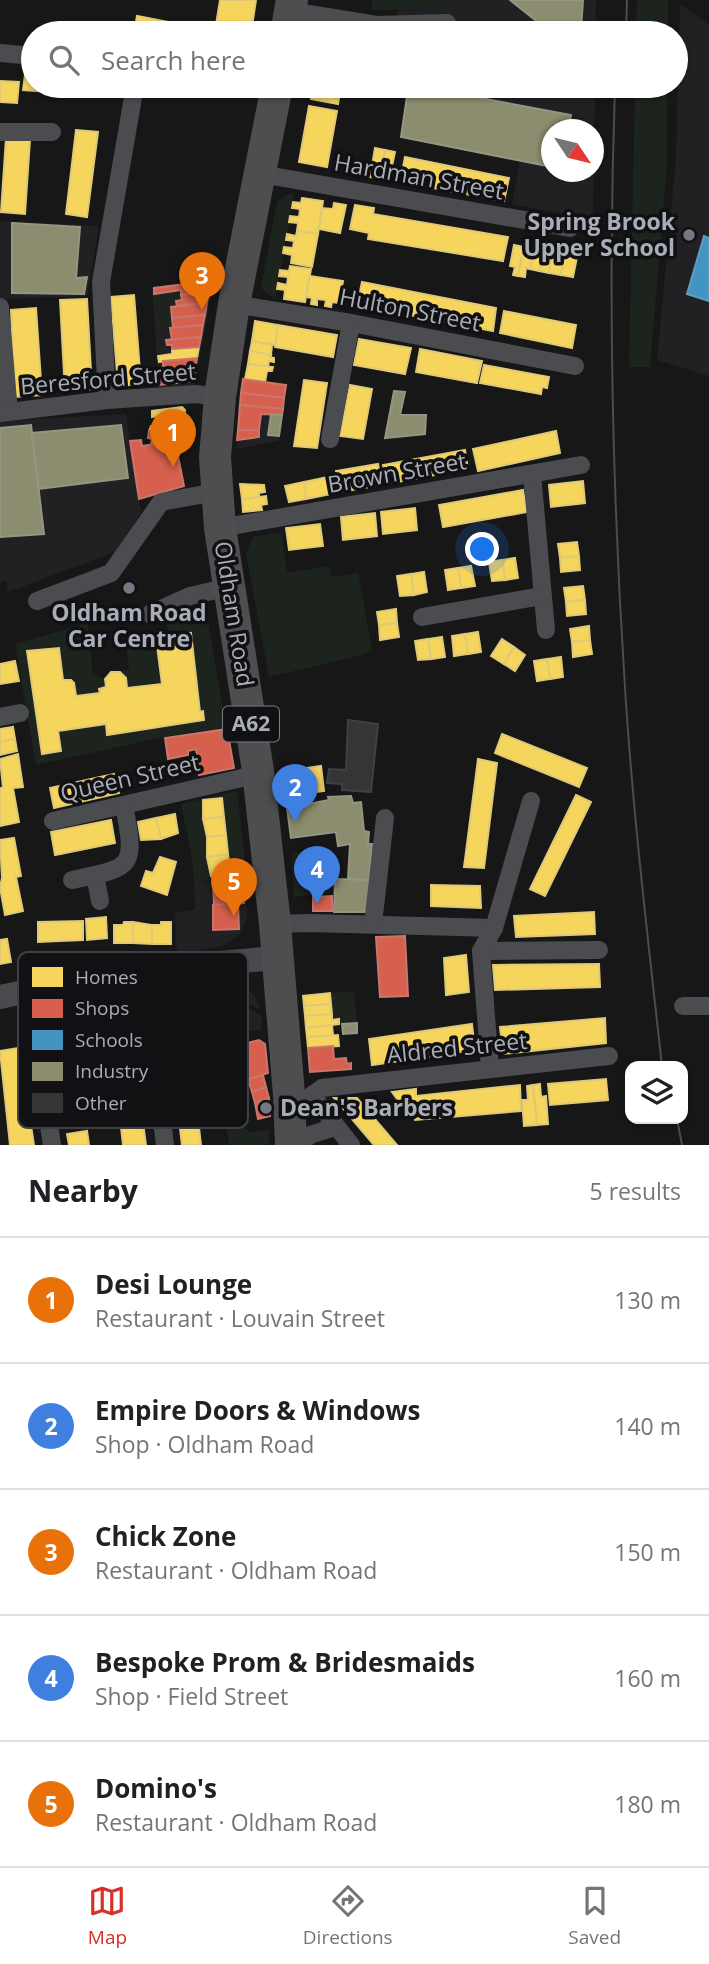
<!DOCTYPE html>
<meta charset="utf-8">
<style>
:root{--surface:#fff;--page:#f6f6f6;--text:#202124;--muted:#757577;--line:#e0e0e0;--accent:#d93025}
body{margin:0;font-family:"Open Sans",sans-serif;background:var(--page);color:var(--text)}
.controls{position:absolute;right:21px;bottom:21px;display:grid;overflow:hidden;border-radius:14px;box-shadow:0 2px 5px #0004}
.controls button{width:63px;height:63px;display:grid;place-items:center;padding:0;border:0;border-bottom:2px solid var(--line);background:var(--surface);color:var(--text);font:35px sans-serif}
.compass{position:absolute;left:541px;top:119px;width:63px;height:63px;border-radius:50%;background:var(--surface);box-shadow:0 2px 5px #0004;rotate:125deg}
.you{position:absolute;left:483px;top:550px;width:24px;height:24px;margin:-18px;border:5px solid #fff;border-radius:50%;background:#1a73e8;box-shadow:0 0 0 10px #1a73e833}
.badge{display:grid;place-items:center;width:46px;height:46px;border-radius:50%;background:var(--accent);color:#fff;font-size:23px;font-weight:700}
.pin{position:absolute;translate:-50% -58px;filter:drop-shadow(0 2px 4px #0008)}
.pin::after{content:'';position:absolute;top:37px;width:24px;height:21px;background:inherit;clip-path:polygon(0 0,100% 0,50% 100%)}
.list{margin:0;padding:0;list-style:none}
h2{display:flex;justify-content:space-between;align-items:center;height:91px;margin:0;padding:0 28px;font-size:30px}
h2 small{font-size:23px;font-weight:400;color:var(--muted)}
.list li{display:grid;grid-template-columns:46px 1fr auto;gap:21px;align-items:center;box-sizing:border-box;height:126px;padding:0 28px;border-top:2px solid var(--line)}
.list b{display:block;font-size:26px;white-space:nowrap}
.list p{margin:0;font-size:23px;white-space:nowrap;color:var(--muted)}
.list em{font-size:23px;font-style:normal;color:var(--muted)}
.icon{flex:none;width:38px;height:38px;fill:none;stroke:currentColor;stroke-width:2;stroke-linecap:round;stroke-linejoin:round}
.map{position:relative;flex:none;width:709px;height:1145px;overflow:hidden}
.search{position:absolute;background:var(--surface);box-shadow:0 2px 5px #0004;left:21px;right:21px;top:21px;height:77px;display:flex;align-items:center;gap:18px;box-sizing:border-box;padding:0 24px;border-radius:38px;color:var(--muted);font-size:26px}
.sheet{height:721px;background:var(--surface)}
nav{display:flex;justify-content:space-around;align-items:center;box-sizing:border-box;height:98px;border-top:2px solid var(--line);background:var(--surface);font-size:19px;color:var(--muted)}
nav a{display:grid;justify-items:center;gap:4px}
nav .on{color:var(--accent)}
.map>svg:first-child{display:block}
.built{fill:#212123;fill-rule:evenodd}
.green{fill:#1d241e;fill-rule:evenodd}
.homes{fill:#f6d55c;stroke:#dfc978;stroke-width:2}
.shops{fill:#d6604d;stroke:#c8776d;stroke-width:2}
.schools{fill:#4393c3;stroke:#619bc0;stroke-width:2}
.industry{fill:#8c8c6e;stroke:#949684;stroke-width:2}
.building{fill:#353536;stroke:#3f4043;stroke-width:2}
.lines{fill:none;stroke-linecap:round;stroke-linejoin:round}
.street{stroke:#4b4c50;stroke-width:18}
.secondary{stroke:#4a4a4e;stroke-width:24}
.highway{stroke:#4e4e51;stroke-width:32}
.tram{stroke:#4b4c4f;stroke-width:2}
.poi-dot{fill:#757880;stroke:#111113;stroke-width:2.5}
.labels{text-anchor:middle;stroke-width:7;stroke-linejoin:round;paint-order:stroke}
.shield{fill:#111113;stroke:#7b7e86;stroke-width:2}
.shield-label{font-size:21px;font-weight:bold;fill:#a8adb8}
.street-label{font-size:23px;fill:#a8adb8;stroke:#111113}
.poi-label{font-size:23px;font-weight:bold;fill:#a8adb8;stroke:#111113;text-anchor:end}
.key{fill:#111113;stroke:#3e4045;stroke-width:2}
.key-label{font-size:19px;fill:#a8adb8}
</style>
<div class="map">
<svg width="709" height="1145" viewBox="0 0 709 1145">
<rect width="100%" height="100%" fill="#171717"/>
<g class="built">
<polygon points="443,0 596,0 595,33 400,33 397,11 443,10"/>
<polygon points="680,4 709,25 709,376 657,360 676,158"/>
<path d="M406,86H595L593,220L512,204L520,161L401,137L407,96ZM552,130H594V172H552Z"/>
<polygon points="0,221 99,226 87,296 0,299"/>
<polygon points="214,279 195,385 159,389 152,287"/>
<polygon points="243,377 288,384 279,441 237,449 238,406"/>
<polygon points="126,414 141,513 115,552 8,592 6,581 0,583 0,421"/>
<polygon points="245,878 247,918 240,934 223,946 177,955 175,913 195,910 194,882"/>
</g>
<g class="green">
<polygon points="372,0 443,0 444,10 371,10"/>
<polygon points="637,0 668,0 668,33 636,33"/>
<polygon points="635,86 667,86 667,164 650,367 629,367"/>
<polygon points="288,194 293,195 293,202 275,299 261,288 262,282 277,202"/>
<polygon points="181,290 182,300 176,301 177,306 171,307 173,328 156,330 154,294"/>
<polygon points="282,532 287,573 329,566 332,577 358,573 372,649 366,654 269,677 246,553 253,537"/>
<polygon points="194,609 207,616 226,727 168,736 36,765 15,644 88,623 93,674 105,679 106,687 99,689 100,693 76,696 74,683 71,680 63,680 58,648 27,651 43,754 61,751 58,731 106,724 108,735 204,720 203,712 200,712 191,634 169,636 166,620"/>
<polygon points="157,640 162,684 127,688 126,678 120,672 129,669 126,644"/>
<path d="M237,791L247,876L194,882L192,858L181,804ZM222,798L230,873L211,875V866H208L206,847H208L202,810L204,809V800Z"/>
<polygon points="329,849 330,893 294,897 291,853"/>
<path d="M207,979C228,977 256,985 260,1010Z"/>
<polygon points="204,980 206,984 262,1016 261,1030 243,1031 241,1020 217,1025 215,1017 206,1019 201,981"/>
<polygon points="354,991 357,1023 339,1024 339,1019 332,1020 330,993"/>
<polygon points="240,1124 250,1132 269,1130 269,1145 229,1145 227,1129"/>
</g>
<g class="homes">
<polygon points="220,0 256,0 251,33 134,33 137,16 215,31"/>
<polygon points="26,67 33,68 33,86 121,86 120,97 23,90"/>
<polygon points="0,81 19,82 17,103 0,102"/>
<polygon points="313,86 341,86 338,104 311,99"/>
<polygon points="309,106 337,111 327,167 299,162"/>
<polygon points="76,130 98,132 87,217 66,214"/>
<polygon points="6,138 30,140 25,214 1,212"/>
<polygon points="375,148 385,150 380,178 370,177"/>
<polygon points="385,150 395,152 389,180 380,178"/>
<polygon points="405,157 509,178 504,201 400,182"/>
<polygon points="302,198 323,201 318,234 297,231 298,223 289,222 290,216 299,217 300,209 292,208 293,202 301,203"/>
<polygon points="334,203 346,205 340,233 319,229 322,208 333,209"/>
<polygon points="355,205 374,208 373,214 508,237 503,261 368,239 369,233 350,229"/>
<polygon points="297,231 318,234 312,267 291,263 292,255 283,253 284,247 293,248 294,241 286,240 287,234 296,236"/>
<polygon points="514,245 524,247 518,276 513,275 515,267 510,266"/>
<polygon points="524,247 534,249 530,269 526,268 525,277 518,276"/>
<polygon points="534,249 543,250 539,271 530,269"/>
<polygon points="543,250 553,252 549,273 539,271"/>
<polygon points="553,252 565,255 561,275 549,273"/>
<polygon points="565,255 577,257 573,277 561,275"/>
<polygon points="290,266 311,269 305,302 284,299 285,290 277,289 278,283 287,285 288,277 279,276 280,270 289,271"/>
<polygon points="310,276 343,281 339,303 332,302 331,307 325,306 326,300 317,299 317,305 311,304 312,298 306,297"/>
<polygon points="362,282 496,308 493,331 357,305"/>
<polygon points="134,295 141,384 118,386 111,297"/>
<polygon points="87,299 92,389 65,392 60,300"/>
<polygon points="36,308 42,395 15,397 11,310"/>
<polygon points="504,311 576,325 572,348 500,333"/>
<polygon points="255,321 278,325 275,345 252,341"/>
<polygon points="278,325 337,335 333,357 275,347"/>
<polygon points="359,339 411,348 405,374 354,365"/>
<polygon points="252,341 272,345 271,355 250,351"/>
<polygon points="199,347 197,358 159,362 158,356 172,354 172,349"/>
<polygon points="420,349 482,361 477,383 416,372"/>
<polygon points="250,351 271,355 270,357 274,358 274,362 269,361 268,367 248,364"/>
<polygon points="248,364 273,367 272,371 267,371 265,382 245,379"/>
<polygon points="484,365 549,377 547,388 542,387 541,394 480,383"/>
<polygon points="304,380 327,383 317,448 294,446"/>
<polygon points="350,385 372,389 363,439 340,436"/>
<polygon points="182,407 185,410 184,419 157,421 158,416 152,417 152,411"/>
<polygon points="184,419 183,429 154,433 149,431 151,426 156,426 157,421"/>
<polygon points="556,431 560,453 478,471 473,449"/>
<polygon points="465,450 468,469 386,484 383,465"/>
<polygon points="378,464 382,485 340,492 336,471"/>
<polygon points="328,477 331,494 306,499 304,482"/>
<polygon points="583,481 585,503 551,507 549,485"/>
<polygon points="304,482 306,499 289,502 285,486"/>
<polygon points="240,484 264,485 265,492 259,493 259,497 242,499"/>
<polygon points="523,490 527,512 443,527 439,505"/>
<polygon points="266,496 267,504 261,505 262,510 243,512 242,499"/>
<polygon points="415,508 417,530 383,534 381,512"/>
<polygon points="375,513 377,536 343,540 341,517"/>
<polygon points="320,524 323,546 289,550 286,528"/>
<polygon points="577,542 579,556 560,558 558,544"/>
<polygon points="579,556 580,570 561,572 560,558"/>
<polygon points="515,558 518,578 505,580 502,560"/>
<polygon points="502,560 505,580 492,581 489,562"/>
<polygon points="471,566 475,586 461,588 458,568"/>
<polygon points="458,568 461,588 448,590 445,570"/>
<polygon points="424,572 427,592 414,595 411,574"/>
<polygon points="411,574 414,595 400,596 397,576"/>
<polygon points="583,586 585,600 566,602 564,588"/>
<polygon points="585,600 586,614 567,616 566,602"/>
<polygon points="396,609 397,623 379,625 377,612"/>
<polygon points="397,623 399,637 380,640 379,625"/>
<polygon points="589,626 590,640 572,642 570,629"/>
<polygon points="478,632 481,652 468,654 465,634"/>
<polygon points="191,633 200,712 203,711 204,720 107,735 106,724 58,731 61,751 42,754 27,651 59,648 63,680 71,680 74,683 76,696 100,693 99,689 106,687 105,679 111,672 120,672 126,678 127,688 162,684 156,638"/>
<polygon points="465,634 468,654 454,656 452,636"/>
<polygon points="442,637 445,657 431,659 428,639"/>
<polygon points="428,639 431,659 418,660 415,641"/>
<polygon points="502,639 514,647 504,664 491,656"/>
<polygon points="590,640 592,654 573,657 572,642"/>
<polygon points="514,647 525,655 515,671 504,664"/>
<polygon points="561,657 563,677 550,679 547,659"/>
<polygon points="547,659 550,679 537,681 534,661"/>
<polygon points="15,661 19,681 0,684 0,664"/>
<polygon points="13,727 15,739 0,742 0,729"/>
<polygon points="502,734 587,768 579,787 495,753"/>
<polygon points="15,739 17,751 0,755 0,742"/>
<polygon points="18,754 23,787 13,788 19,822 0,826 0,788 3,788 0,759"/>
<polygon points="478,759 497,763 484,868 464,867"/>
<polygon points="321,766 324,791 289,796 286,771"/>
<polygon points="114,774 119,793 54,808 50,788"/>
<polygon points="576,795 591,802 545,896 530,889"/>
<polygon points="222,798 224,817 203,819 203,800"/>
<polygon points="175,814 178,833 161,839 156,818"/>
<polygon points="224,817 226,835 207,837 203,819"/>
<polygon points="156,818 161,839 141,840 138,822"/>
<polygon points="111,820 115,843 55,855 51,832"/>
<polygon points="226,835 228,854 207,857 207,837"/>
<polygon points="14,838 21,876 16,877 23,911 5,915 0,887 2,878 0,840"/>
<polygon points="228,854 230,873 211,876 207,857"/>
<polygon points="160,857 176,862 167,895 141,886 146,871 153,873"/>
<polygon points="431,885 480,886 481,908 431,906"/>
<polygon points="594,912 595,934 516,937 514,916"/>
<polygon points="106,917 107,938 87,940 86,919"/>
<polygon points="83,921 83,940 38,942 38,922"/>
<polygon points="124,922 133,922 133,943 114,943 114,925 123,925"/>
<polygon points="133,922 152,925 152,944 133,943"/>
<polygon points="161,922 171,922 171,944 152,944 152,925 161,925"/>
<polygon points="7,939 11,962 0,964 0,940"/>
<polygon points="466,955 469,992 446,995 444,958"/>
<polygon points="599,964 600,987 495,990 493,965"/>
<polygon points="330,993 331,1004 304,1006 303,996"/>
<polygon points="331,1004 332,1014 305,1016 304,1006"/>
<polygon points="332,1014 332,1020 339,1019 339,1024 306,1028 305,1016"/>
<polygon points="605,1018 606,1043 503,1054 500,1027"/>
<polygon points="472,1024 475,1050 372,1065 369,1039"/>
<polygon points="332,1025 333,1035 307,1037 306,1028"/>
<polygon points="338,1035 339,1046 308,1048 307,1037"/>
<polygon points="19,1048 34,1145 10,1145 0,1051"/>
<polygon points="606,1079 608,1100 550,1105 548,1084"/>
<polygon points="540,1084 541,1097 546,1096 548,1124 537,1125 533,1085"/>
<polygon points="520,1085 521,1111 415,1120 412,1110 405,1110 392,1092 416,1089 416,1096"/>
<polygon points="533,1085 537,1125 524,1126 522,1100 528,1100 527,1086"/>
<polygon points="195,1093 201,1145 182,1145 176,1096"/>
<polygon points="334,1098 357,1098 397,1145 374,1145"/>
<polygon points="143,1123 146,1145 123,1145 121,1127"/>
<polygon points="87,1131 89,1145 69,1145 67,1134"/>
</g>
<g class="shops">
<polygon points="211,281 209,292 181,295 181,290 154,294 154,288"/>
<polygon points="209,292 207,303 177,306 176,301 182,300 181,295"/>
<polygon points="207,303 205,315 172,318 171,307"/>
<polygon points="205,315 203,325 173,328 172,318"/>
<polygon points="203,325 201,337 172,340 170,328"/>
<polygon points="201,337 199,347 172,349 172,345 167,345 166,340"/>
<polygon points="197,358 193,381 160,385 159,371 169,370 168,366 163,367 163,361"/>
<polygon points="243,379 286,385 284,398 241,393"/>
<polygon points="241,393 284,398 283,409 240,405"/>
<polygon points="240,405 283,409 282,415 261,414 259,430 238,430"/>
<polygon points="183,429 182,440 151,444 152,439 148,438 149,431 154,433"/>
<polygon points="238,430 259,430 259,437 237,440"/>
<polygon points="141,440 142,446 175,441 184,486 139,499 130,441"/>
<polygon points="227,729 234,768 199,775 196,749 188,751 188,755 168,759 165,738"/>
<polygon points="243,881 244,903 214,905 213,882"/>
<polygon points="332,896 332,911 313,911 313,897"/>
<polygon points="238,903 239,929 213,930 213,905"/>
<polygon points="405,936 408,996 380,997 376,937"/>
<polygon points="259,1040 265,1044 268,1073 245,1080 246,1085 221,1092 216,1072 226,1069 224,1058 230,1057 228,1048"/>
<polygon points="333,1046 334,1059 346,1058 347,1064 351,1063 351,1069 310,1072 308,1048"/>
<polygon points="263,1075 266,1087 252,1092 248,1079"/>
<polygon points="266,1087 269,1098 255,1103 252,1092"/>
<polygon points="269,1098 270,1116 258,1119 255,1103"/>
</g>
<polygon class="schools" points="704,236 709,238 709,301 687,294"/>
<g class="industry">
<polygon points="510,0 583,0 581,30 558,29 548,22 544,27"/>
<polygon points="420,86 453,86 454,93 571,115 568,130 552,130 552,167 401,137 407,96 421,95"/>
<polygon points="468,86 501,86 501,89 468,91"/>
<polygon points="12,223 80,227 76,278 87,277 84,294 12,293"/>
<polygon points="394,391 405,392 400,415 426,415 425,434 385,438"/>
<polygon points="271,414 282,415 279,436 268,435"/>
<polygon points="31,425 44,534 0,537 0,428"/>
<polygon points="121,425 128,478 39,489 32,433"/>
<polygon points="351,796 353,803 361,802 364,831 369,832 368,844 372,844 369,880 348,879 350,844 338,846 336,832 291,838 287,808 329,800 328,797"/>
<polygon points="335,879 369,880 368,912 334,912"/>
<polygon points="357,1023 357,1033 343,1034 342,1024"/>
</g>
<polygon class="building" points="348,720 378,724 371,792 342,790 342,784 327,783 329,769 346,770"/>
<g class="lines">
<g class="street">
<polyline points="290,11 377,25 447,23"/>
<polyline points="0,53 33,56"/>
<polyline points="0,132 52,132"/>
<polyline points="261,174 570,228"/>
<polyline points="234,304 351,323 575,366"/>
<polyline points="0,307 9,412"/>
<polyline points="107,400 101,282 135,86"/>
<polyline points="0,413 107,400 196,394 220,397"/>
<polyline points="330,439 351,323"/>
<polyline points="532,474 546,630"/>
<polyline points="220,528 581,465"/>
<polyline points="37,601 111,573 161,502 216,492"/>
<polyline points="150,614 190,596 229,587"/>
<polyline points="422,617 542,596"/>
<polyline points="0,717 20,713"/>
<polyline points="53,821 242,778 258,771"/>
<polyline points="95,875 100,901"/>
<path d="M72,880C134,867 136,868 124,805"/>
<polyline points="275,924 310,923 494,928"/>
<polyline points="373,924 385,818"/>
<polyline points="481,951 599,950"/>
<polyline points="144,972 165,1145"/>
<polyline points="683,1006 709,1006"/>
<polyline points="38,1052 52,1145"/>
<polyline points="490,1068 481,951 494,928 531,801"/>
<polyline points="312,1095 322,1088 609,1056"/>
<polyline points="312,1095 351,1145"/>
<polyline points="298,1145 310,1135 335,1127"/>
</g>
<path class="secondary" d="M0,997C91,977 184,965 277,958"/>
<g class="highway">
<polyline points="286,33 292,0"/>
<polyline points="277,86 234,304 220,397 215,457 220,528 258,771 275,924 289,1095 291,1145"/>
</g>
<g class="tram">
<polyline points="626,33 627,0"/>
<path d="M615,86C608,286 612,488 625,688C633,814 648,940 662,1066"/>
<polyline points="677,1119 682,1145"/>
</g>
</g>
<g class="poi-dot">
<circle cx="689" cy="235" r="7"/>
<circle cx="129" cy="588" r="7"/>
<circle cx="266" cy="1108" r="7"/>
</g>
<g class="labels">
<rect class="shield" x="223" y="706.5" width="56" height="35" rx="5"/>
<g class="shield-label">
<text x="251" y="731">A62</text>
</g>
<g class="street-label">
<text transform="translate(419 177) rotate(10)" y="8">Hardman Street</text>
<text transform="translate(410 310) rotate(11)" y="8">Hulton Street</text>
<text transform="translate(108 379) rotate(-5)" y="8">Beresford Street</text>
<text transform="translate(397 473) rotate(-10)" y="8">Brown Street</text>
<text transform="translate(234 614) rotate(81)" y="8">Oldham Road</text>
<text transform="translate(130 778) rotate(-13)" y="8">Queen Street</text>
<text transform="translate(457 1048) rotate(-6)" y="8">Aldred Street</text>
</g>
<g class="poi-label">
<text x="675" y="230">Spring Brook<tspan x="675" dy="26">Upper School</tspan></text>
<text x="129" y="621" text-anchor="middle">Oldham Road<tspan x="129" dy="26">Car Centre</tspan></text>
<text x="280" y="1116" text-anchor="start">Dean's Barbers</text>
</g>
</g>
<rect x="18" y="952" width="230" height="176" rx="10" class="key"/>
<rect x="32" y="967" width="31" height="20" fill="#f6d55c"/>
<rect x="32" y="999" width="31" height="19" fill="#d6604d"/>
<rect x="32" y="1030" width="31" height="20" fill="#4393c3"/>
<rect x="32" y="1062" width="31" height="19" fill="#8c8c6e"/>
<rect x="32" y="1093" width="31" height="20" fill="#353536"/>
<g class="key-label">
<text x="75" y="984">Homes</text>
<text x="75" y="1015">Shops</text>
<text x="75" y="1047">Schools</text>
<text x="75" y="1078">Industry</text>
<text x="75" y="1110">Other</text>
</g>
</svg>
<div class="controls">
<button><svg class="icon" aria-label="layers" viewBox="0 0 24 24"><path d="M12 4l9 5-9 5-9-5zM3 14l9 5 9-5"/></svg></button>
</div>
<svg class="compass" viewBox="-18 -18 36 36"><path d="M0-13l5 13h-10z" fill="#e53935"/><path d="M0 13l5-13h-10z" fill="#757577"/></svg>
<div class="you"></div>
<div class="pin badge" style="left:173px;top:467px;background:#e8710a">1</div>
<div class="pin badge" style="left:295px;top:822px;background:#3f7fe0">2</div>
<div class="pin badge" style="left:202px;top:310px;background:#e8710a">3</div>
<div class="pin badge" style="left:317px;top:904px;background:#3f7fe0">4</div>
<div class="pin badge" style="left:234px;top:916px;background:#e8710a">5</div>
<div class="search"><svg class="icon" aria-label="search" viewBox="0 0 24 24"><circle cx="10" cy="10" r="6"/><path d="M15 15l6 6"/></svg>Search here</div>
</div>
<section class="sheet">
<h2>Nearby<small>5 results</small></h2>
<ul class="list">
<li><span class="badge" style="background:#e8710a">1</span><div><b>Desi Lounge</b><p>Restaurant · Louvain Street</p></div><em>130 m</em></li>
<li><span class="badge" style="background:#3f7fe0">2</span><div><b>Empire Doors &amp; Windows</b><p>Shop · Oldham Road</p></div><em>140 m</em></li>
<li><span class="badge" style="background:#e8710a">3</span><div><b>Chick Zone</b><p>Restaurant · Oldham Road</p></div><em>150 m</em></li>
<li><span class="badge" style="background:#3f7fe0">4</span><div><b>Bespoke Prom &amp; Bridesmaids</b><p>Shop · Field Street</p></div><em>160 m</em></li>
<li><span class="badge" style="background:#e8710a">5</span><div><b>Domino's</b><p>Restaurant · Oldham Road</p></div><em>180 m</em></li>
</ul>
</section>
<nav>
<a class="on"><svg class="icon" aria-label="map" viewBox="0 0 24 24"><path d="M3 6l6-2 6 2 6-2v14l-6 2-6-2-6 2zM9 4v14M15 6v14"/></svg>Map</a>
<a><svg class="icon" aria-label="directions" viewBox="0 0 24 24"><path d="M12 3l9 9-9 9-9-9zM9 14v-3h6M13 9l2 2-2 2"/></svg>Directions</a>
<a><svg class="icon" aria-label="saved" viewBox="0 0 24 24"><path d="M7 4h10v16l-5-4-5 4z"/></svg>Saved</a>
</nav>
